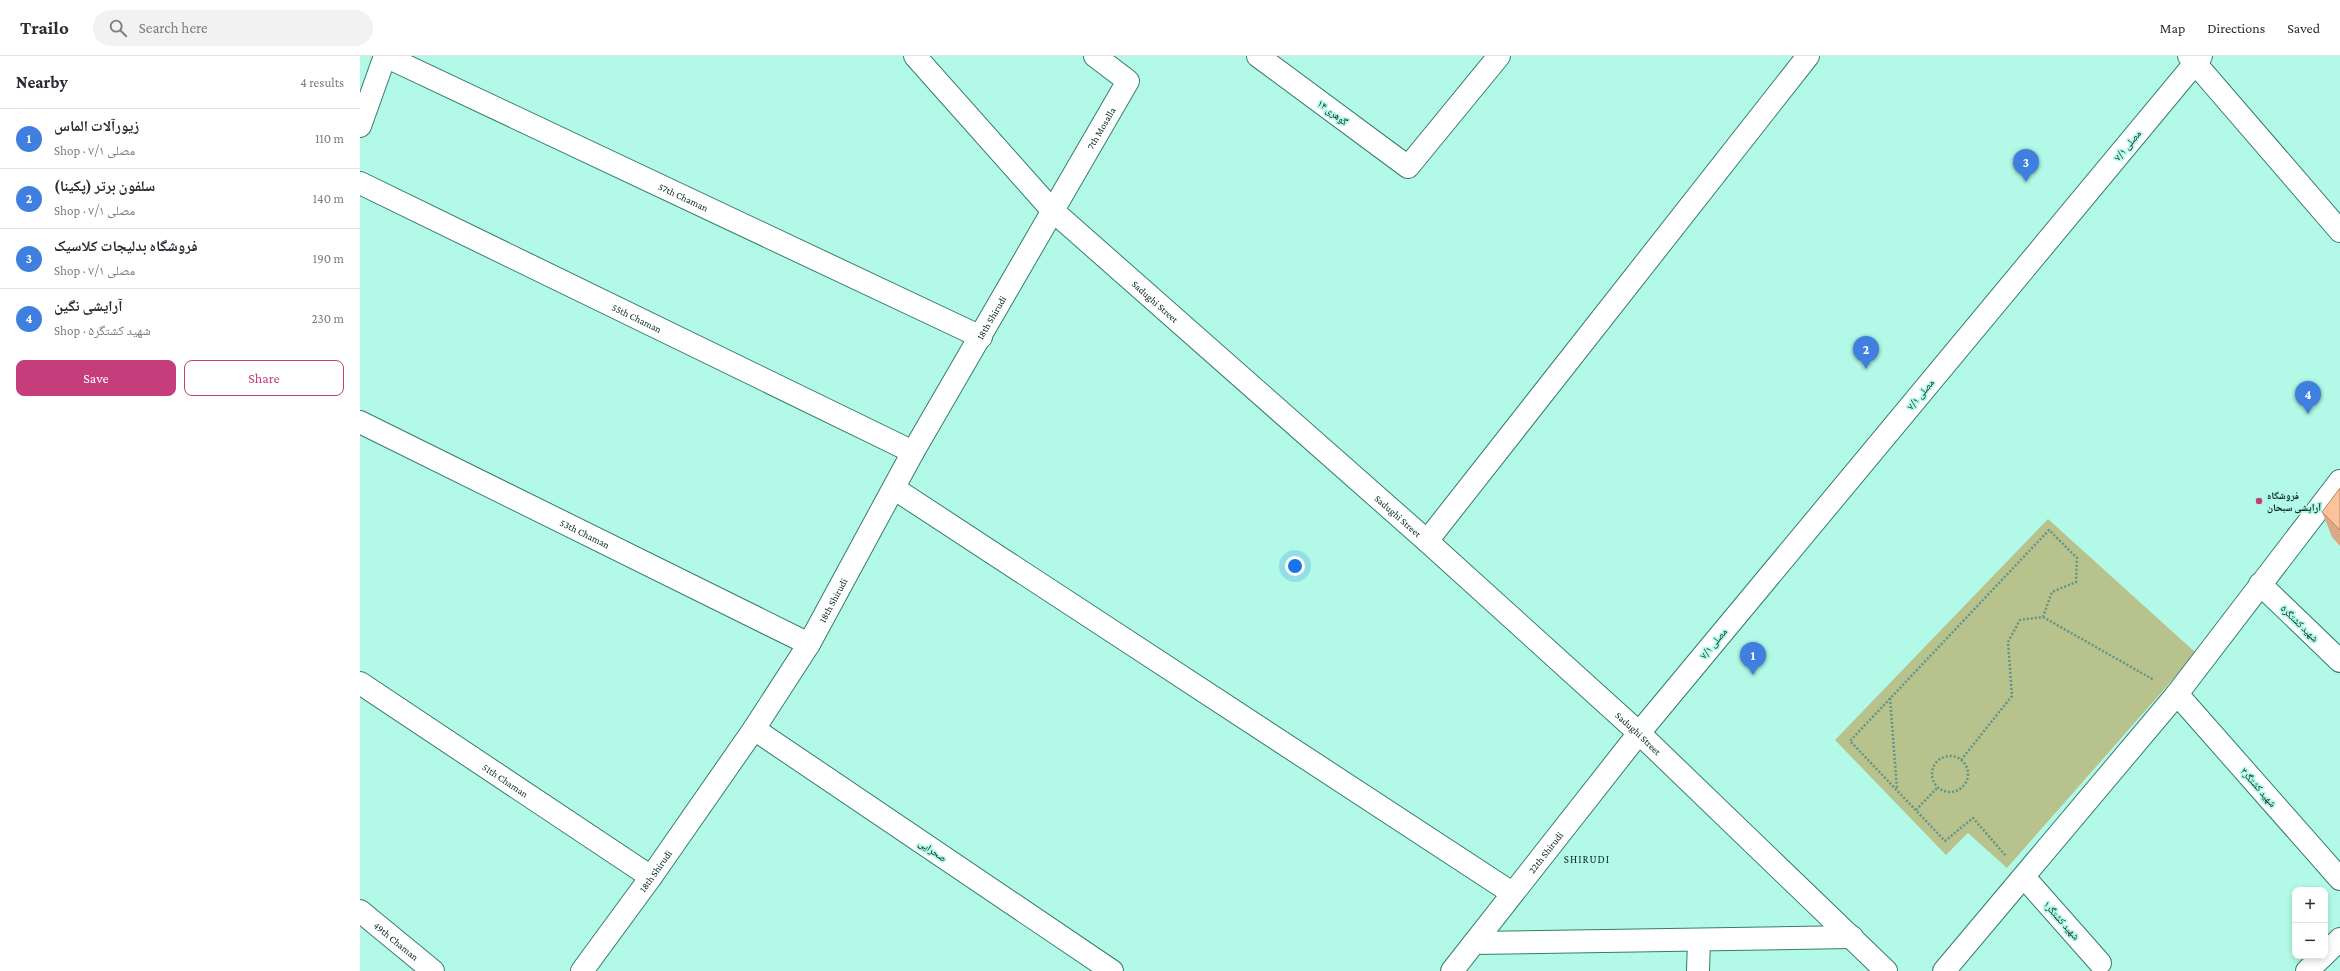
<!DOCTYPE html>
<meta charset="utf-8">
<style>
:root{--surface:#fff;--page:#f2f2f3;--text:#2b2b33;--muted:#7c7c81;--line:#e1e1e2;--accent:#c53d7b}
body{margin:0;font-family:"Crimson Pro","Noto Naskh Arabic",serif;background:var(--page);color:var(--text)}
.controls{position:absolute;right:12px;bottom:12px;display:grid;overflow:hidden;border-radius:8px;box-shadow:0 2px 6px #0003}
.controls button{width:36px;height:36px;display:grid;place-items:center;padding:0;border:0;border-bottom:1px solid var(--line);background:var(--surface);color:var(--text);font:20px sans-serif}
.you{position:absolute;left:935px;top:510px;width:14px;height:14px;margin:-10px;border:3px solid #fff;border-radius:50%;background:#1a73e8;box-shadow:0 0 0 6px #1a73e833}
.badge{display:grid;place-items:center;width:26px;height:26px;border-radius:50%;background:var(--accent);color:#fff;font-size:13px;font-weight:700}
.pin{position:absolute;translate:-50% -33px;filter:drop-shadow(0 1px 2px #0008)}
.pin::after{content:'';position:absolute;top:21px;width:14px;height:12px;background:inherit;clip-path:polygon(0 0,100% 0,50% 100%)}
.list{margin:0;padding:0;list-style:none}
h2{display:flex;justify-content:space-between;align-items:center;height:52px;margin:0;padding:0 16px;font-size:17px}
h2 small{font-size:13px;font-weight:400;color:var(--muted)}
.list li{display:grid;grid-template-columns:26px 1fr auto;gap:12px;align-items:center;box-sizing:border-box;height:60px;padding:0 16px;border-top:1px solid var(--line)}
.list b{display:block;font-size:15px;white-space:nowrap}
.list p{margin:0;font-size:13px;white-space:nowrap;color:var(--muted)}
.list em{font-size:13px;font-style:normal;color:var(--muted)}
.actions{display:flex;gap:8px;padding:12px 16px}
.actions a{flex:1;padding:9px 0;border:1px solid var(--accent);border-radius:8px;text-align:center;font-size:14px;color:var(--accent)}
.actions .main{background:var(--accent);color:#fff}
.icon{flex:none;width:22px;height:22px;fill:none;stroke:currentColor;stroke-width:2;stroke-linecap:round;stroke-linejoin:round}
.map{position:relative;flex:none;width:1980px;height:915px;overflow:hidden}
header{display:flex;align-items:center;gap:24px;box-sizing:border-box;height:56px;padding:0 20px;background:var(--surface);border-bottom:1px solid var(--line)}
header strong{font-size:19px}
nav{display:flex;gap:22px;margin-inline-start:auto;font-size:14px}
.search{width:280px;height:36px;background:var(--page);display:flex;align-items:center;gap:10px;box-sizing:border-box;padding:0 14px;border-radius:22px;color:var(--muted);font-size:15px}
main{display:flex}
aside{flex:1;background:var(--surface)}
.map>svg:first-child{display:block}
.green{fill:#b8c28c}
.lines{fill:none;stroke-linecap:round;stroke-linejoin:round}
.minor-casing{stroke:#367d6d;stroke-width:24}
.major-casing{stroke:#367d6d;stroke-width:24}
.path{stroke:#619588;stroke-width:2.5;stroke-dasharray:2 2;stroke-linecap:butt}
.minor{stroke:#fff;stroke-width:22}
.major{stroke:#fff;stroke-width:22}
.wall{fill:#d9a884}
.building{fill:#fcc39a;stroke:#b0886c}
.poi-dot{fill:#c53d7b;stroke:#b2fae7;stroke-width:1.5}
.labels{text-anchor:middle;stroke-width:3.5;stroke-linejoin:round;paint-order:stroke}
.street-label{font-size:10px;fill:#082620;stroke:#b2fae7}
.poi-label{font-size:10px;font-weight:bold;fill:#082620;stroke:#b2fae7;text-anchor:start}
.neighbourhood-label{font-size:11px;letter-spacing:1px;fill:#082620;stroke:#b2fae7}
</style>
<header>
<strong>Trailo</strong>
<div class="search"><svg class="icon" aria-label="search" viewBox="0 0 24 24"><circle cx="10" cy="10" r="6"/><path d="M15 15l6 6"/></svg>Search here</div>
<nav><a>Map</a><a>Directions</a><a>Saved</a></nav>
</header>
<main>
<aside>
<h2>Nearby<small>4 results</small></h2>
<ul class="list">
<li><span class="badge" style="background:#3f7fe0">1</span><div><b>زیورآلات الماس</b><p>Shop · مصلی ۷/۱</p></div><em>110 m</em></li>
<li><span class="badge" style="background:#3f7fe0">2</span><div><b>سلفون برتر (پکینا)</b><p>Shop · مصلی ۷/۱</p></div><em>140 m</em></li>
<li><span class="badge" style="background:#3f7fe0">3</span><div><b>فروشگاه بدلیجات کلاسیک</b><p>Shop · مصلی ۷/۱</p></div><em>190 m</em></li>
<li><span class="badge" style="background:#3f7fe0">4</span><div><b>آرایشی نگین</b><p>Shop · شهید کشتگر۵</p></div><em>230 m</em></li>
</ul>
<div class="actions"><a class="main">Save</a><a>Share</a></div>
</aside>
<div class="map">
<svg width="1980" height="915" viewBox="0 0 1980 915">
<rect width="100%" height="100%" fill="#b2fae7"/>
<polygon class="green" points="1688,463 1836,597 1647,812 1608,777 1586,799 1475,684"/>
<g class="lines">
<g class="minor-casing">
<g id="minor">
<path id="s1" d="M25,0L621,281"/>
<path id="s2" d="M555,0L692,154L1067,485L1279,677L1526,915"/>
<polyline points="898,0 1048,111 1139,0"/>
<polyline points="1829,0 1980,175"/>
<path id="s3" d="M0,127L553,396"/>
<path id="s4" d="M0,366L449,588"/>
<polyline points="535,433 1152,837"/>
<polyline points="1067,485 1448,0"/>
<polyline points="1900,528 1980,605"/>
<path id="s5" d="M0,627L291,821"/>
<polyline points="1817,638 1980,823"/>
<polyline points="394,673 752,915"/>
<polyline points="1664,821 1740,907"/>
<path id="s6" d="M0,855L73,915"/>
<polyline points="1114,887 1492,881"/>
<polyline points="1965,898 1980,883"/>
<path id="s7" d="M222,915L291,821L394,673L449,588L553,396L768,25L735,0"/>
<path id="s8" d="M1092,915L1279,677L1841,0"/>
<polyline points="1338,915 1339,884"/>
<polyline points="1584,915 1817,638 1980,425"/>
<polyline points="1947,915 1963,900"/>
</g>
</g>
<g class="major-casing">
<polyline id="major" points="0,70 25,0"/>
</g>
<g class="path">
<polyline points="1683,561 1794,624"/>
<polyline points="1530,642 1537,733"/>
<circle cx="1590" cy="718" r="18"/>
<polyline points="1601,704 1652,640 1648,586 1660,564 1683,561 1692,536 1716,526 1717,502 1689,474 1490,685 1585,785 1613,762 1646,800"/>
<polyline points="1556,754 1578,731"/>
</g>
<use href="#minor" class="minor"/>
<use href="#major" class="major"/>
</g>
<polygon class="wall" points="1980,432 1980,490 1972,481 1962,456"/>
<polygon class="building" points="1980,432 1980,474 1962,456"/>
<circle class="poi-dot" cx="1899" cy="445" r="4"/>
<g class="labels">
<g class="street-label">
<text transform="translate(973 56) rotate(37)" y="4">گوهری ۱۴</text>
<text dy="4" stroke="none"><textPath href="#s7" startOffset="991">7th Mosalla</textPath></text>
<text transform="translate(1767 89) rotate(-50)" y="4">مصلی ۷/۱</text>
<text dy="4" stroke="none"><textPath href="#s1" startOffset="330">57th Chaman</textPath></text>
<text dy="4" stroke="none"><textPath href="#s2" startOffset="344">Sadughi Street</textPath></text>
<text dy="4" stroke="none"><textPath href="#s3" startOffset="308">55th Chaman</textPath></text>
<text dy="4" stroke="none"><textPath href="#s7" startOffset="772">18th Shirudi</textPath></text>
<text transform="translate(1560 338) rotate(-50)" y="4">مصلی ۷/۱</text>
<text dy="4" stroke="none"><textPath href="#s2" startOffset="668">Sadughi Street</textPath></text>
<text dy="4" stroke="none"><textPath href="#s4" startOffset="251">53th Chaman</textPath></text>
<text dy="4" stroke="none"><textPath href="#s7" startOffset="448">18th Shirudi</textPath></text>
<text transform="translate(1940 567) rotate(44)" y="4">شهید کشتگر۵</text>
<text transform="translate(1353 587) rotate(-50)" y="4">مصلی ۷/۱</text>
<text dy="4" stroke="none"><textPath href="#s2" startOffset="992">Sadughi Street</textPath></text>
<text dy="4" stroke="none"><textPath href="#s5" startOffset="175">51th Chaman</textPath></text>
<text transform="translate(1899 731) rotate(49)" y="4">شهید کشتگر۳</text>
<text transform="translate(573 794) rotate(34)" y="4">صحرایی</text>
<text dy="4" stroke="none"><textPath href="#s8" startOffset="151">22th Shirudi</textPath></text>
<text dy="4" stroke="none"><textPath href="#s7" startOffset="124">18th Shirudi</textPath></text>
<text transform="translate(1702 864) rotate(48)" y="4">شهید کشتگر۱</text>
<text dy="4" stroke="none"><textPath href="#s6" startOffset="47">49th Chaman</textPath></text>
</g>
<g class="poi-label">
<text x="1907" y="443">فروشگاه<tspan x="1907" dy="12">آرایشی سبحان</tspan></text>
</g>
<g class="neighbourhood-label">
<text x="1227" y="807">SHIRUDI</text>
</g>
</g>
</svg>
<div class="controls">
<button>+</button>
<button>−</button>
</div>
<div class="you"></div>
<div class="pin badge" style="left:1393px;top:619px;background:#3f7fe0">1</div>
<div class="pin badge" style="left:1506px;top:313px;background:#3f7fe0">2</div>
<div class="pin badge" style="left:1666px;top:126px;background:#3f7fe0">3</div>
<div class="pin badge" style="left:1948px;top:358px;background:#3f7fe0">4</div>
</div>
</main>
